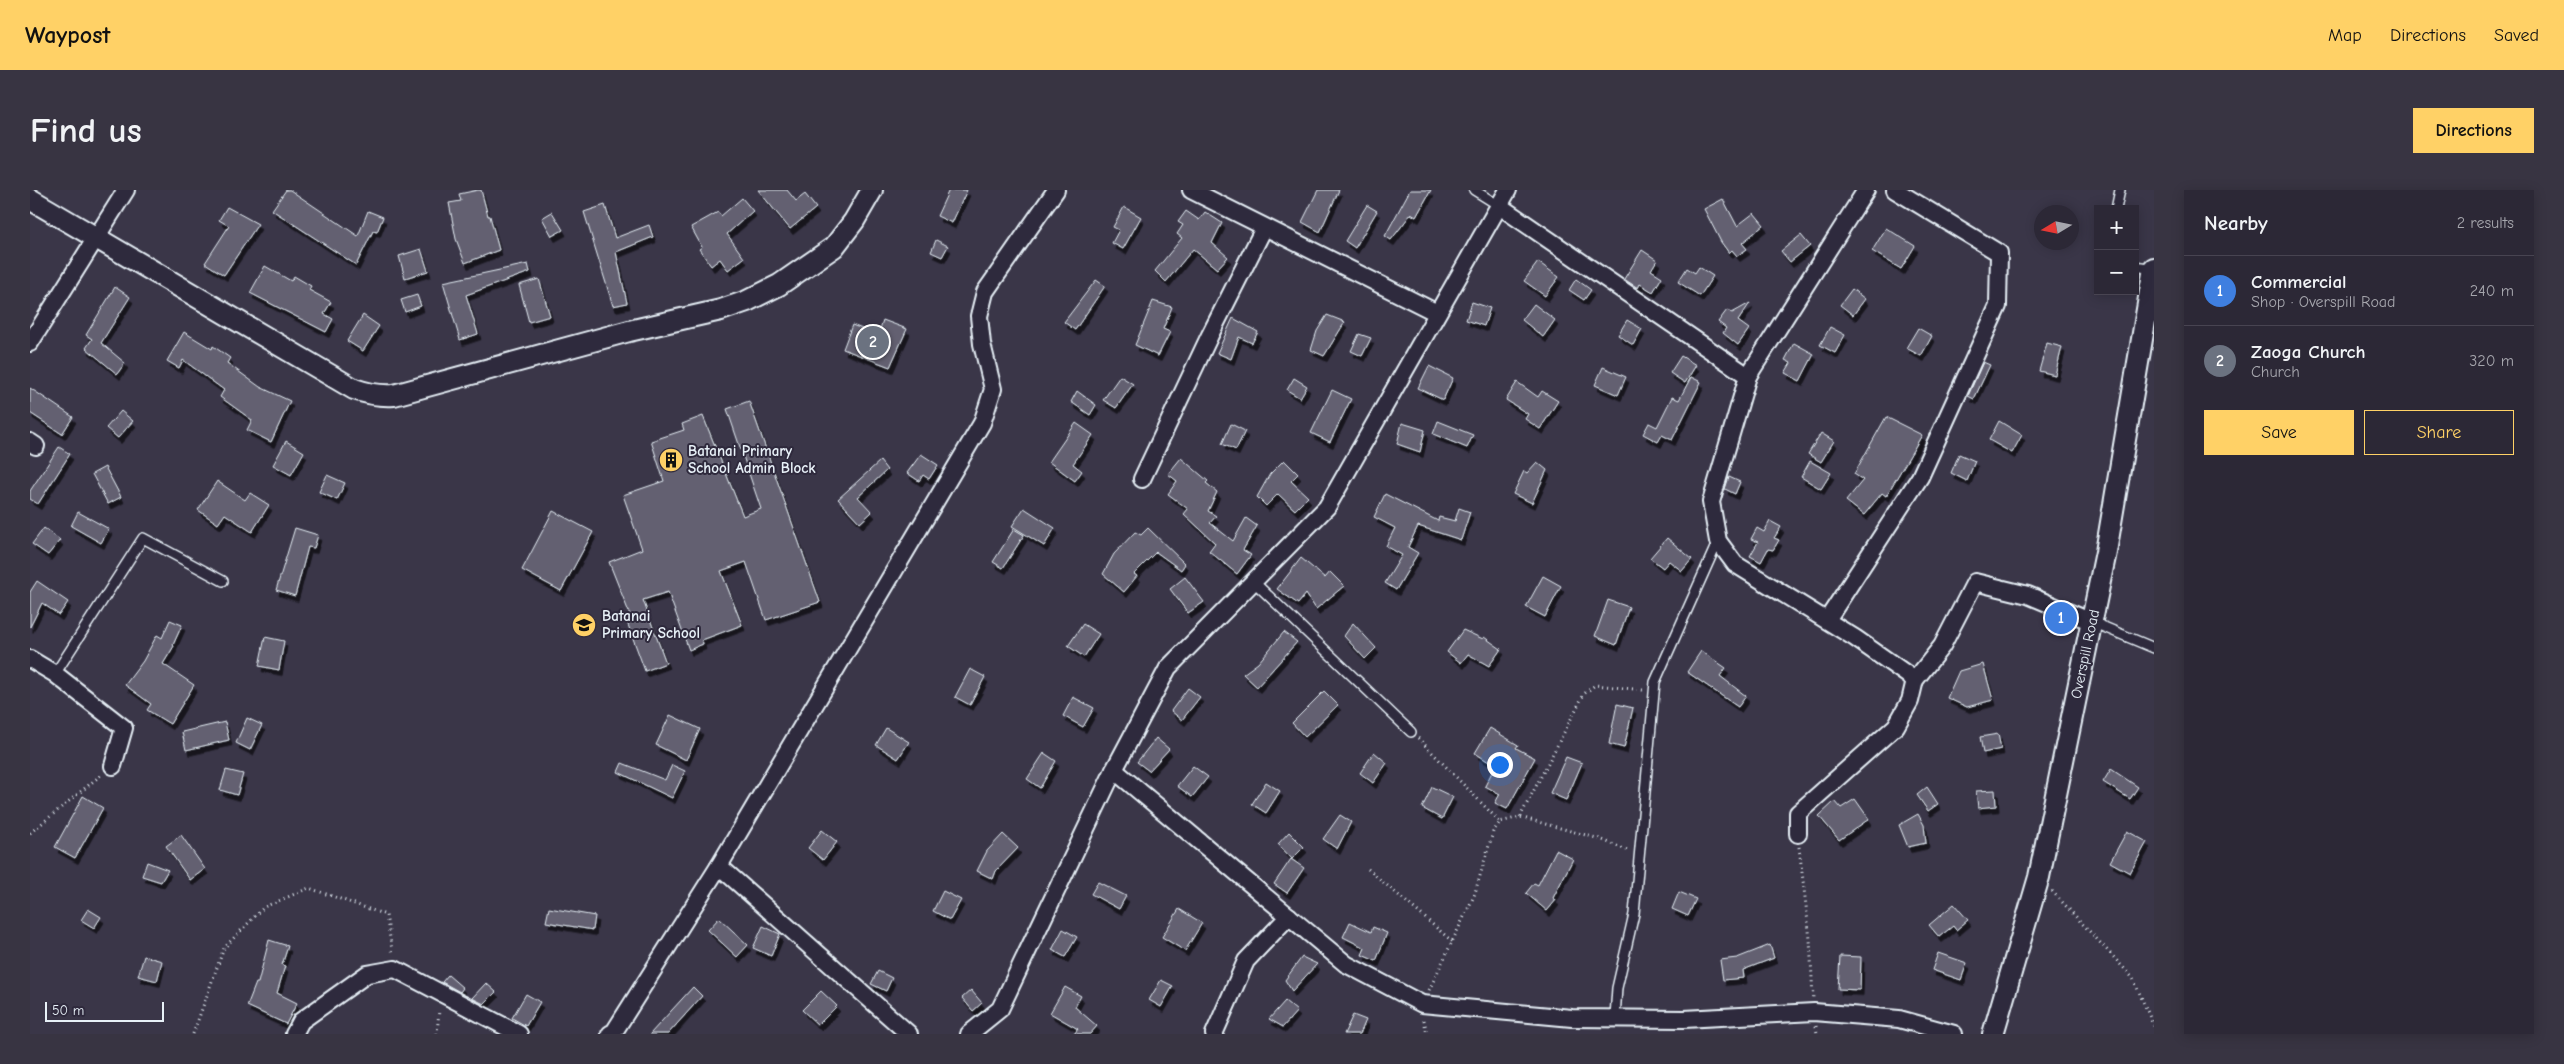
<!DOCTYPE html>
<meta charset="utf-8">
<style>
:root{--surface:#2c2836;--page:#383442;--text:#f1f3f6;--muted:#a6a6ad;--line:#484451;--accent:#ffd166}
body{margin:0;font-family:"Comic Neue",sans-serif;background:var(--page);color:var(--text)}
.controls{position:absolute;right:15px;top:15px;display:grid;overflow:hidden;border-radius:0px;box-shadow:0 2px 12px #0003}
.controls button{width:45px;height:45px;display:grid;place-items:center;padding:0;border:0;border-bottom:1px solid var(--line);background:var(--surface);color:var(--text);font:25px sans-serif}
.compass{position:absolute;left:2004px;top:15px;width:45px;height:45px;border-radius:50%;background:var(--surface);box-shadow:0 2px 12px #0003;rotate:260deg}
.scale{position:absolute;left:15px;bottom:12px;width:119px;box-sizing:border-box;padding-left:5px;border:2px solid #e8f1f8;border-top:0;font-size:14px;line-height:18px;white-space:nowrap;color:#e8f1f8;-webkit-text-stroke:4px #2f2a3d;paint-order:stroke}
.you{position:absolute;left:1469px;top:574px;width:18px;height:18px;margin:-12px;border:4px solid #fff;border-radius:50%;background:#1a73e8;box-shadow:0 0 0 8px #1a73e833}
.badge{display:grid;place-items:center;width:32px;height:32px;border-radius:50%;background:var(--accent);color:#fff;font-size:16px;font-weight:700}
.pin{position:absolute;translate:-50% -50%;border:2px solid #fff;box-shadow:0 1px 5px #0006}
.list{margin:0;padding:0;list-style:none}
h2{display:flex;justify-content:space-between;align-items:center;height:65px;margin:0;padding:0 20px;font-size:21px}
h2 small{font-size:16px;font-weight:400;color:var(--muted)}
.list li{display:grid;grid-template-columns:32px 1fr auto;gap:15px;align-items:center;box-sizing:border-box;height:70px;padding:0 20px;border-top:1px solid var(--line)}
.list b{display:block;font-size:19px;white-space:nowrap}
.list p{margin:0;font-size:16px;white-space:nowrap;color:var(--muted)}
.list em{font-size:16px;font-style:normal;color:var(--muted)}
.actions{display:flex;gap:10px;padding:15px 20px}
.actions a{flex:1;padding:11px 0;border:1px solid var(--accent);border-radius:0px;text-align:center;font-size:18px;color:var(--accent)}
.actions .main{background:var(--accent);color:#111}
.map{position:relative;flex:none;width:2124px;height:844px;overflow:hidden;border-radius:0px}
header{display:flex;align-items:center;gap:30px;box-sizing:border-box;height:70px;padding:0 25px;background:var(--accent);color:#111}
header strong{font-size:24px}
nav{display:flex;gap:28px;margin-inline-start:auto;font-size:18px}
.intro{display:flex;align-items:center;justify-content:space-between;box-sizing:border-box;height:120px;padding:0 30px}
h1{margin:0;font-size:35px}
.button{padding:12px 22px;border-radius:0px;background:var(--accent);color:#111;font-size:18px;font-weight:700}
main{display:flex;gap:30px;padding:0 30px}
aside{flex:1;background:var(--surface);border-radius:0px;box-shadow:0 2px 12px #0003}
.map>svg:first-child{display:block}
.building{fill:#636171;stroke:#e8f1f8;filter:url(#shadow)}
.lines{fill:none;stroke-linecap:round;stroke-linejoin:round}
.service-casing{stroke:#e8f1f8;stroke-width:12}
.minor-casing{stroke:#e8f1f8;stroke-width:20}
.tertiary-casing{stroke:#e8f1f8;stroke-width:24}
.path{stroke:#e8f1f8;stroke-width:3;stroke-dasharray:1 4;stroke-linecap:butt}
.service{stroke:#2f2a3d;stroke-width:9}
.minor{stroke:#2f2a3d;stroke-width:16}
.tertiary{stroke:#2f2a3d;stroke-width:20}
.labels{text-anchor:middle;stroke-width:4;stroke-linejoin:round;paint-order:stroke}
.poi-label{font-size:15px;font-weight:bold;fill:#e8f1f8;stroke:#2f2a3d;text-anchor:start}
.street-label{font-size:15px;fill:#e8f1f8;stroke:#2f2a3d}
</style>
<header>
<strong>Waypost</strong>
<nav><a>Map</a><a>Directions</a><a>Saved</a></nav>
</header>
<div class="intro"><h1>Find us</h1><a class="button">Directions</a></div>
<main>
<div class="map">
<svg width="2124" height="844" viewBox="0 0 2124 844">
<defs>
<filter id="shadow"><feDropShadow dx="3" dy="5.5" stdDeviation="0" flood-color="#0009"/></filter>
</defs>
<rect width="100%" height="100%" fill="#3a3648"/>
<filter id="ink" filterUnits="userSpaceOnUse"><feTurbulence type="fractalNoise" baseFrequency=".02" numOctaves="2"/><feDisplacementMap in="SourceGraphic" scale="10" xChannelSelector="R" yChannelSelector="G"/><feConvolveMatrix kernelMatrix="1 2 1 2 8 2 1 2 1" color-interpolation-filters="sRGB"/></filter>
<g filter="url(#ink)">
<g class="building">
<polygon points="256,0 260,0 328,46 338,21 353,27 347,42 343,41 326,75 242,20"/>
<polygon points="448,0 451,0 458,26 460,26 469,60 435,73 426,49 419,13 431,11 429,4"/>
<polygon points="728,0 757,0 766,11 775,4 786,18 760,39"/>
<polygon points="919,0 937,0 922,33 907,26"/>
<polygon points="1288,0 1309,0 1290,42 1272,32"/>
<polygon points="1380,0 1401,0 1386,27 1381,24 1361,50 1355,46"/>
<polygon points="712,8 723,21 697,44 714,68 698,80 690,69 681,76 669,59 672,57 661,37 688,22 691,26"/>
<polygon points="1693,9 1707,36 1724,23 1734,35 1712,53 1717,59 1707,66 1702,60 1699,63 1691,52 1674,19"/>
<polygon points="575,15 585,48 619,35 623,47 586,62 597,113 583,116 554,22"/>
<polygon points="1337,15 1347,21 1325,58 1315,51"/>
<polygon points="197,17 228,34 194,85 175,73 199,36 189,30"/>
<polygon points="1094,17 1111,27 1093,59 1082,53 1089,40 1083,37"/>
<polygon points="1156,21 1169,30 1175,22 1192,33 1182,53 1198,67 1187,79 1163,59 1136,92 1125,81 1152,48 1147,44 1153,35 1148,32"/>
<polygon points="522,22 533,40 522,46 512,28"/>
<polygon points="1856,38 1885,56 1871,79 1842,61"/>
<polygon points="1771,45 1780,56 1760,72 1751,61"/>
<polygon points="906,50 918,56 912,67 901,62"/>
<polygon points="391,59 398,81 375,88 369,66"/>
<polygon points="1612,60 1627,70 1621,80 1632,87 1623,102 1610,94 1608,98 1594,89"/>
<polygon points="1508,72 1529,87 1515,106 1494,91"/>
<polygon points="498,74 500,82 436,105 448,144 430,150 413,92"/>
<polygon points="235,76 261,91 264,86 281,96 279,100 301,112 294,124 303,129 296,142 220,103"/>
<polygon points="1669,77 1683,86 1670,106 1648,92 1657,78 1665,83"/>
<polygon points="509,89 520,126 499,132 489,95"/>
<polygon points="1546,89 1561,100 1554,110 1539,100"/>
<polygon points="1066,90 1075,96 1045,140 1034,132"/>
<polygon points="85,97 100,107 71,153 95,173 87,184 56,158 62,149 56,145"/>
<polygon points="1822,99 1835,109 1823,125 1810,115"/>
<polygon points="387,105 391,116 375,122 371,110"/>
<polygon points="1123,111 1142,117 1133,139 1140,142 1128,166 1105,155"/>
<polygon points="1442,112 1460,118 1454,136 1436,130"/>
<polygon points="1720,113 1708,131 1719,139 1708,155 1693,143 1696,138 1688,132 1697,120 1702,123"/>
<polygon points="1504,114 1525,130 1513,147 1492,130"/>
<polygon points="333,125 349,136 333,161 317,151"/>
<polygon points="1297,125 1315,132 1294,166 1281,160 1287,141"/>
<polygon points="1203,128 1228,142 1222,153 1209,147 1201,169 1187,163"/>
<polygon points="853,130 877,139 860,177 813,159 822,135 848,145"/>
<polygon points="1597,130 1612,139 1603,155 1588,145"/>
<polygon points="1800,137 1815,145 1805,163 1790,155"/>
<polygon points="1888,138 1902,146 1891,166 1876,158"/>
<polygon points="154,142 182,159 183,156 200,168 197,173 230,197 260,211 241,252 217,240 222,230 190,207 194,200 153,170 149,178 137,171"/>
<polygon points="1329,144 1341,148 1332,166 1321,161"/>
<polygon points="1764,153 1784,164 1770,191 1755,183 1761,173 1755,170"/>
<polygon points="2017,153 2032,157 2025,185 2009,181"/>
<polygon points="1651,166 1666,175 1655,193 1640,183"/>
<polygon points="1953,172 1960,175 1944,209 1938,206"/>
<polygon points="1399,176 1423,188 1413,210 1388,198"/>
<polygon points="1573,177 1596,187 1588,205 1565,195"/>
<polygon points="1090,186 1103,194 1086,218 1073,210"/>
<polygon points="1661,187 1671,192 1642,250 1632,245 1628,252 1613,244 1619,233 1627,237 1642,207 1649,210"/>
<polygon points="1264,188 1277,196 1270,208 1257,200"/>
<polygon points="1487,192 1508,207 1512,201 1528,211 1510,239 1495,229 1498,224 1476,210"/>
<polygon points="0,198 43,227 32,244 0,223"/>
<polygon points="1302,200 1321,209 1300,252 1281,243"/>
<polygon points="1047,201 1066,215 1060,225 1041,212"/>
<polygon points="719,211 790,412 736,430 716,372 691,381 712,435 672,450 673,454 659,460 638,402 613,410 636,473 615,481 597,432 602,430 579,372 612,359 593,305 634,291 621,251 654,240 652,234 673,226 713,326 731,319 697,219"/>
<polygon points="91,221 103,231 88,248 76,238"/>
<polygon points="1856,227 1892,245 1856,306 1852,303 1834,325 1816,311 1833,290 1824,284"/>
<polygon points="1408,231 1443,245 1437,258 1403,244"/>
<polygon points="1969,231 1992,245 1982,263 1959,250"/>
<polygon points="1046,233 1063,245 1043,274 1052,281 1045,291 1019,272"/>
<polygon points="1372,233 1395,240 1390,262 1367,254"/>
<polygon points="1201,234 1215,241 1206,260 1192,254"/>
<polygon points="1791,243 1804,251 1791,272 1778,264"/>
<polygon points="256,251 274,262 261,285 243,275"/>
<polygon points="29,257 40,264 8,314 0,309 0,301"/>
<polygon points="891,264 908,275 899,289 893,285 889,291 877,283"/>
<polygon points="1929,264 1945,271 1937,291 1921,283"/>
<polygon points="1151,268 1178,291 1176,293 1187,302 1178,321 1186,326 1180,333 1203,351 1216,328 1227,336 1213,360 1221,365 1207,384 1179,361 1185,353 1154,324 1158,319 1138,304 1147,291 1138,284"/>
<polygon points="1254,270 1268,284 1261,291 1278,307 1265,320 1248,304 1236,316 1227,307 1240,284"/>
<polygon points="850,271 857,280 828,307 842,322 830,333 808,309"/>
<polygon points="1780,271 1801,283 1791,299 1771,287"/>
<polygon points="1507,272 1517,280 1502,313 1483,304 1494,281 1497,283"/>
<polygon points="75,277 91,307 78,314 62,284"/>
<polygon points="297,285 315,293 307,310 289,302"/>
<polygon points="1699,287 1710,292 1705,304 1695,299"/>
<polygon points="187,291 215,310 220,303 239,315 222,342 195,324 188,334 168,320"/>
<polygon points="1355,304 1408,331 1409,327 1425,331 1429,318 1440,322 1431,350 1388,336 1378,357 1388,363 1366,400 1355,393 1372,365 1356,356 1365,338 1344,327"/>
<polygon points="994,318 1025,338 1014,356 982,336"/>
<polygon points="523,321 563,342 531,401 492,380"/>
<polygon points="48,322 79,339 71,353 41,336"/>
<polygon points="1740,331 1751,337 1744,348 1749,350 1743,360 1738,359 1731,372 1720,366 1728,352 1721,349 1727,338 1734,342"/>
<polygon points="14,338 30,350 18,365 2,354"/>
<polygon points="265,338 288,345 284,358 278,357 265,406 246,400"/>
<polygon points="1118,338 1155,374 1151,380 1126,362 1104,384 1107,386 1094,402 1073,384 1084,364 1105,342 1111,345"/>
<polygon points="984,339 994,345 973,378 963,372"/>
<polygon points="1637,348 1662,369 1652,381 1639,371 1633,378 1620,368"/>
<polygon points="1271,368 1295,388 1300,382 1314,396 1286,419 1276,404 1268,414 1247,399"/>
<polygon points="1513,386 1531,396 1515,427 1496,417"/>
<polygon points="1155,387 1174,412 1158,423 1140,399"/>
<polygon points="7,391 38,412 29,425 12,413 0,437 0,402"/>
<polygon points="1578,410 1599,417 1586,455 1565,446"/>
<polygon points="140,430 152,435 143,455 144,456 133,474 164,495 140,534 117,520 121,514 95,495 113,471 127,445 132,448"/>
<polygon points="1323,433 1346,458 1335,469 1314,446"/>
<polygon points="1053,434 1069,444 1054,467 1038,456"/>
<polygon points="1433,440 1453,449 1454,447 1471,459 1459,476 1438,464 1431,473 1417,462"/>
<polygon points="1254,442 1267,452 1227,497 1213,484 1228,473"/>
<polygon points="235,447 254,451 249,480 229,476"/>
<polygon points="1671,461 1696,478 1690,486 1716,506 1708,517 1657,482"/>
<polygon points="1953,474 1963,510 1937,517 1917,508 1929,481"/>
<polygon points="940,479 955,487 940,515 925,507"/>
<polygon points="1158,498 1170,507 1152,530 1141,521"/>
<polygon points="1294,501 1308,515 1275,547 1262,533"/>
<polygon points="1043,507 1064,518 1053,537 1033,526"/>
<polygon points="1587,514 1603,518 1594,558 1579,554"/>
<polygon points="640,525 670,539 656,570 626,555"/>
<polygon points="217,528 232,535 220,560 206,553"/>
<polygon points="195,532 199,550 156,560 152,542"/>
<polygon points="856,538 879,552 868,569 846,555"/>
<polygon points="1460,538 1488,555 1486,558 1505,568 1477,619 1465,613 1470,604 1455,596 1465,576 1445,563"/>
<polygon points="1968,544 1971,559 1953,563 1950,547"/>
<polygon points="1126,548 1139,559 1119,581 1107,572"/>
<polygon points="1344,562 1357,573 1343,593 1330,583"/>
<polygon points="1014,563 1026,571 1010,598 997,589"/>
<polygon points="1536,567 1552,573 1536,610 1520,603"/>
<polygon points="592,573 635,590 642,575 655,581 642,608 588,582"/>
<polygon points="1163,576 1178,587 1162,607 1147,596"/>
<polygon points="2081,579 2108,597 2100,609 2073,592"/>
<polygon points="196,580 213,584 207,605 190,600"/>
<polygon points="1236,592 1250,601 1236,623 1222,614"/>
<polygon points="1402,597 1423,607 1412,629 1392,618"/>
<polygon points="1897,597 1908,614 1898,621 1887,605"/>
<polygon points="1965,600 1966,616 1948,618 1946,601"/>
<polygon points="53,606 73,618 45,668 25,657"/>
<polygon points="1825,609 1839,629 1809,650 1789,626 1805,611 1811,618"/>
<polygon points="1888,624 1894,635 1896,653 1878,657 1869,635"/>
<polygon points="1310,625 1321,632 1307,659 1293,649"/>
<polygon points="792,640 807,652 793,670 778,658"/>
<polygon points="2097,641 2117,652 2100,683 2080,672"/>
<polygon points="1259,642 1274,657 1262,669 1248,654"/>
<polygon points="973,644 988,658 966,681 963,689 947,681 957,661"/>
<polygon points="151,645 175,679 160,690 136,656"/>
<polygon points="1526,660 1543,669 1523,708 1526,710 1517,721 1496,703 1504,693 1508,695"/>
<polygon points="1261,669 1274,678 1257,703 1244,694"/>
<polygon points="117,672 138,680 131,692 112,686"/>
<polygon points="1068,692 1096,706 1089,719 1061,704"/>
<polygon points="913,701 931,710 920,730 903,721"/>
<polygon points="1649,702 1666,709 1658,726 1642,719"/>
<polygon points="1924,714 1938,730 1926,740 1923,736 1909,747 1899,735"/>
<polygon points="519,718 565,726 563,740 516,732"/>
<polygon points="58,719 71,727 64,738 51,730"/>
<polygon points="1149,719 1172,733 1155,761 1132,747"/>
<polygon points="689,728 718,755 707,767 678,740"/>
<polygon points="1320,732 1341,742 1343,737 1357,743 1346,771 1332,765 1335,758 1313,747"/>
<polygon points="733,736 750,744 741,766 723,758"/>
<polygon points="1033,739 1047,747 1035,767 1022,760"/>
<polygon points="239,750 258,756 252,775 255,776 247,803 267,813 256,834 217,816 226,793 228,793"/>
<polygon points="1740,755 1744,768 1713,780 1714,788 1693,790 1690,770 1707,768"/>
<polygon points="1908,763 1937,773 1931,790 1902,780"/>
<polygon points="114,766 132,771 127,791 108,786"/>
<polygon points="1810,766 1831,767 1830,800 1808,799"/>
<polygon points="1272,767 1287,774 1262,801 1255,790"/>
<polygon points="848,781 862,788 856,801 841,794"/>
<polygon points="418,785 433,798 430,802 412,792"/>
<polygon points="1131,790 1143,796 1131,817 1119,810"/>
<polygon points="456,793 466,802 454,814 442,808"/>
<polygon points="663,797 672,806 638,844 620,844"/>
<polygon points="1035,797 1051,806 1045,817 1067,836 1060,844 1044,844 1048,839 1020,823"/>
<polygon points="941,800 952,813 943,821 932,808"/>
<polygon points="791,801 807,816 788,835 772,820"/>
<polygon points="496,804 510,812 496,836 482,828"/>
<polygon points="1255,811 1267,821 1253,837 1239,829"/>
<polygon points="1323,825 1336,830 1330,844 1314,844"/>
</g>
<g class="lines">
<g class="service-casing">
<g id="service">
<polyline points="1444,0 1468,15"/>
<polyline points="2086,19 2090,0"/>
<polyline points="2105,76 2124,79"/>
<polyline points="1223,391 1381,542"/>
<polyline points="2062,432 2124,458"/>
<polyline points="25,484 113,348 193,391"/>
<polyline points="1585,827 1587,798 1604,724 1625,492 1688,351"/>
</g>
</g>
<g class="minor-casing">
<g id="minor">
<polyline points="1161,0 1407,123"/>
<polyline points="1836,0 1718,186 1681,312 1688,351 1705,374 1825,448 1885,490"/>
<polyline points="1468,15 1718,186"/>
<polyline points="0,153 96,0"/>
<polyline points="0,252 6,256"/>
<polyline points="1112,289 1180,145 1234,38"/>
<polyline points="1797,430 1890,287 1968,116 1969,63 1865,0"/>
<polyline points="0,469 25,484 94,538 83,576"/>
<polyline points="1084,580 1316,774 1392,814 1542,828 1654,829 1784,822 1869,829 1924,844"/>
<polyline points="1768,644 1768,623 1866,536 1880,511 1885,490 1912,456 1945,392 1998,405 2062,432"/>
<polyline points="689,676 879,844"/>
<polyline points="264,844 271,831 337,784 365,779 489,844"/>
<polyline points="580,844 584,842 689,676 952,233 963,199 952,154 949,126 955,102 1026,0"/>
<polyline points="939,844 970,819 1084,580 1138,478 1297,317 1478,0"/>
<polyline points="1184,844 1216,771 1259,726"/>
</g>
</g>
<g class="tertiary-casing">
<g id="tertiary">
<path d="M0,9L324,199C338,204 349,206 364,205L599,141L691,120L717,111L749,95L804,57L824,31L842,0"/>
<polyline points="1963,844 2009,687 2076,362 2124,78"/>
</g>
</g>
<g class="path">
<polyline points="1388,548 1470,632"/>
<polyline points="1490,627 1554,504 1565,495 1613,500"/>
<polyline points="0,643 71,585"/>
<polyline points="1769,657 1780,749 1783,808"/>
<polyline points="1338,679 1423,752"/>
<polyline points="2022,701 2103,788 2124,837"/>
<polyline points="1399,800 1444,706 1463,642 1470,632 1490,627 1570,649 1599,661"/>
<polyline points="1394,830 1397,844"/>
<polyline points="1786,836 1787,844"/>
<polyline points="163,844 194,758 234,717 279,698 356,725 363,765"/>
<polyline points="407,844 409,820"/>
</g>
<use href="#service" class="service"/>
<use href="#minor" class="minor"/>
<use href="#tertiary" class="tertiary"/>
</g>
</g>
<defs>
<g id="building-disc" transform="scale(1.25)"><circle r="9.5" fill="#ffd166" stroke="#2f2a3d"/><path d="M-4-6H4V6H1V3H-1V6H-4ZM-2.5-4.3h1.7v1.8h-1.7ZM.8-4.3h1.7v1.8H.8ZM-2.5-1h1.7V.8h-1.7ZM.8-1h1.7V.8H.8Z" fill="#111"/></g>
<g id="school-disc" transform="scale(1.25)"><circle r="9.5" fill="#ffd166" stroke="#2f2a3d"/><path d="M0-5L7-2L0 1L-7-2ZM-4 1L0 2.5L4 1V4Q0 6-4 4Z" fill="#111"/></g>
</defs>
<g fill-rule="evenodd">
<use href="#building-disc" x="641" y="270"/>
<use href="#school-disc" x="554" y="435"/>
</g>
<g class="labels">
<g class="poi-label">
<text x="658" y="266">Batanai Primary<tspan x="658" dy="17">School Admin Block</tspan></text>
<text x="572" y="431">Batanai<tspan x="572" dy="17">Primary School</tspan></text>
</g>
<g class="street-label">
<text transform="translate(2055 464) rotate(-78)" y="5">Overspill Road</text>
</g>
</g>
</svg>
<div class="controls">
<button>+</button>
<button>−</button>
</div>
<svg class="compass" viewBox="-18 -18 36 36"><path d="M0-13l5 13h-10z" fill="#e53935"/><path d="M0 13l5-13h-10z" fill="#a6a6ad"/></svg>
<div class="scale">50 m</div>
<div class="you"></div>
<div class="pin badge" style="left:2031px;top:428px;background:#3f7fe0">1</div>
<div class="pin badge" style="left:843px;top:152px;background:#6b7280">2</div>
</div>
<aside>
<h2>Nearby<small>2 results</small></h2>
<ul class="list">
<li><span class="badge" style="background:#3f7fe0">1</span><div><b>Commercial</b><p>Shop · Overspill Road</p></div><em>240 m</em></li>
<li><span class="badge" style="background:#6b7280">2</span><div><b>Zaoga Church</b><p>Church</p></div><em>320 m</em></li>
</ul>
<div class="actions"><a class="main">Save</a><a>Share</a></div>
</aside>
</main>
